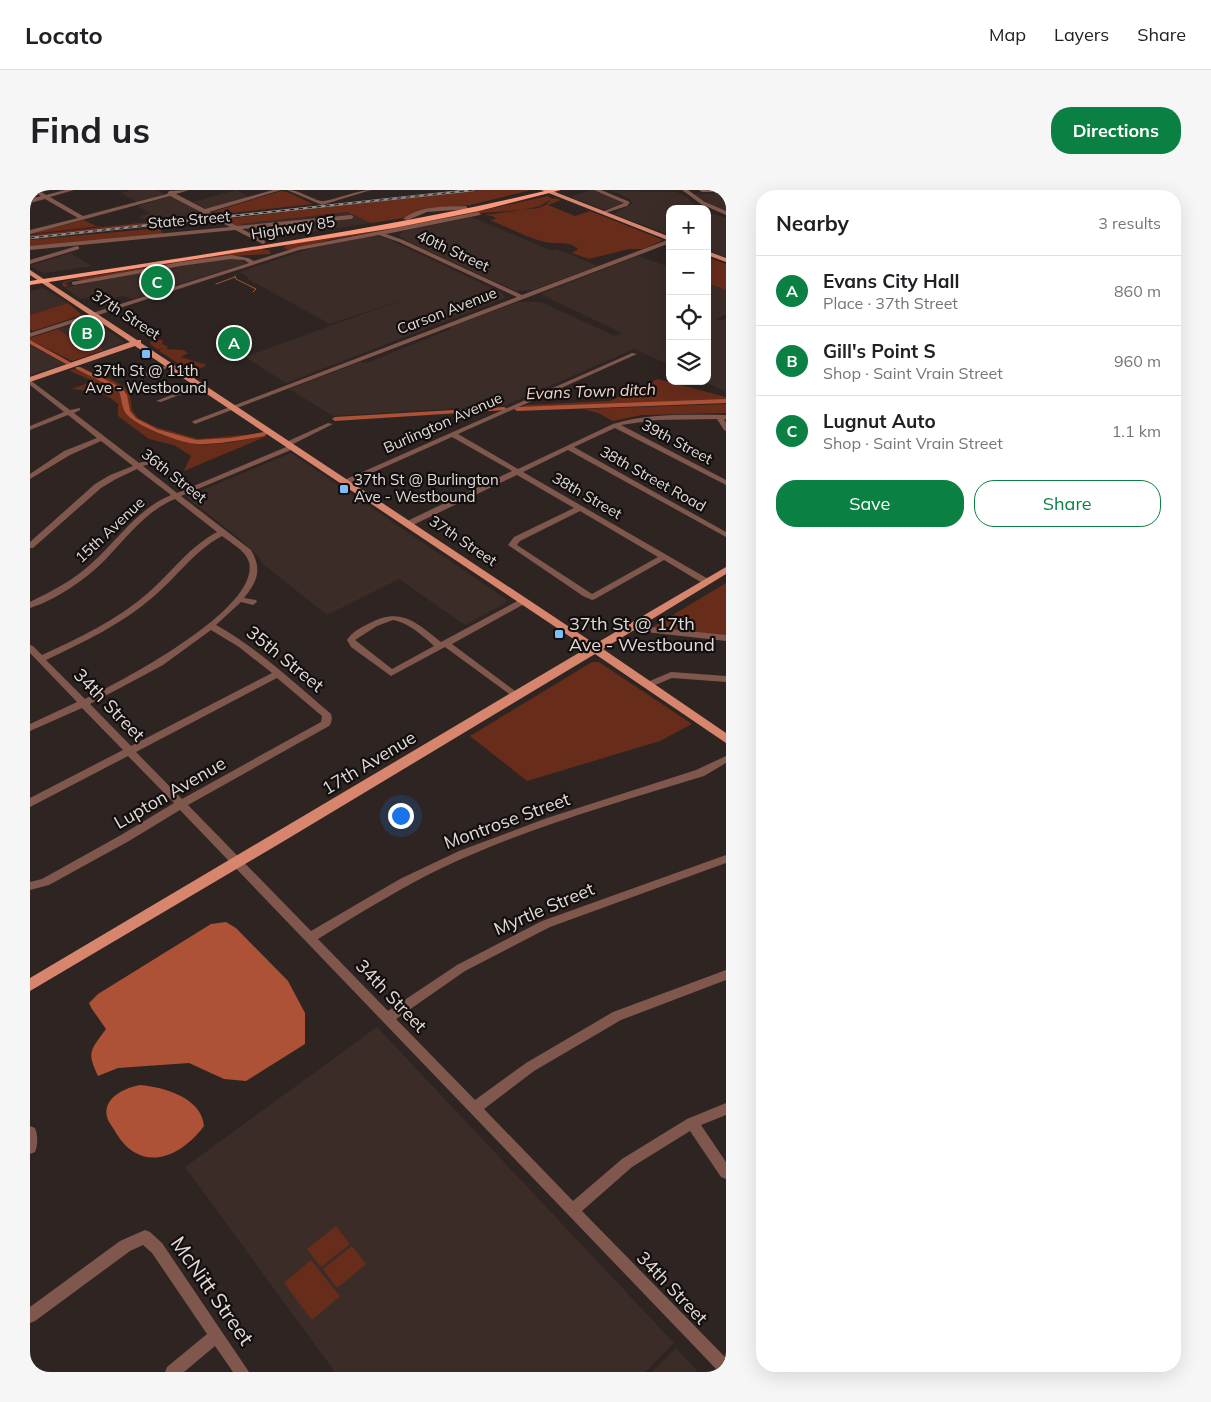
<!DOCTYPE html>
<meta charset="utf-8">
<style>
:root{--surface:#fff;--page:#f6f6f6;--text:#202124;--muted:#757577;--line:#e0e0e0;--accent:#0b8043}
body{margin:0;font-family:Mulish,sans-serif;background:var(--page);color:var(--text)}
.controls{position:absolute;right:15px;top:15px;display:grid;overflow:hidden;border-radius:10px;box-shadow:0 5px 20px #0002}
.controls button{width:45px;height:45px;display:grid;place-items:center;padding:0;border:0;border-bottom:1px solid var(--line);background:var(--surface);color:var(--text);font:25px sans-serif}
.you{position:absolute;left:370px;top:625px;width:18px;height:18px;margin:-12px;border:4px solid #fff;border-radius:50%;background:#1a73e8;box-shadow:0 0 0 8px #1a73e833}
.badge{display:grid;place-items:center;width:32px;height:32px;border-radius:50%;background:var(--accent);color:#fff;font-size:16px;font-weight:700}
.pin{position:absolute;translate:-50% -50%;border:2px solid #fff;box-shadow:0 1px 5px #0006}
.list{margin:0;padding:0;list-style:none}
h2{display:flex;justify-content:space-between;align-items:center;height:65px;margin:0;padding:0 20px;font-size:21px}
h2 small{font-size:16px;font-weight:400;color:var(--muted)}
.list li{display:grid;grid-template-columns:32px 1fr auto;gap:15px;align-items:center;box-sizing:border-box;height:70px;padding:0 20px;border-top:1px solid var(--line)}
.list b{display:block;font-size:19px;white-space:nowrap}
.list p{margin:0;font-size:16px;white-space:nowrap;color:var(--muted)}
.list em{font-size:16px;font-style:normal;color:var(--muted)}
.actions{display:flex;gap:10px;padding:15px 20px}
.actions a{flex:1;padding:11px 0;border:1px solid var(--accent);border-radius:20px;text-align:center;font-size:18px;color:var(--accent)}
.actions .main{background:var(--accent);color:#fff}
.icon{flex:none;width:28px;height:28px;fill:none;stroke:currentColor;stroke-width:2;stroke-linecap:round;stroke-linejoin:round}
.map{position:relative;flex:none;width:696px;height:1182px;overflow:hidden;border-radius:20px}
header{display:flex;align-items:center;gap:30px;box-sizing:border-box;height:70px;padding:0 25px;background:var(--surface);border-bottom:1px solid var(--line)}
header strong{font-size:24px}
nav{display:flex;gap:28px;margin-inline-start:auto;font-size:18px}
.intro{display:flex;align-items:center;justify-content:space-between;box-sizing:border-box;height:120px;padding:0 30px}
h1{margin:0;font-size:35px}
.button{padding:12px 22px;border-radius:20px;background:var(--accent);color:#fff;font-size:18px;font-weight:700}
main{display:flex;gap:30px;padding:0 30px}
aside{flex:1;background:var(--surface);border-radius:20px;box-shadow:0 5px 20px #0002}
.map>svg:first-child{display:block}
.built{fill:#3b2c28}
.green{fill:#682c1b}
.water{fill:#ad5137}
.lines{fill:none;stroke-linecap:round;stroke-linejoin:round}
.stream{stroke:#ad5137;stroke-width:1}
.canal{fill:#ad5137;fill-rule:evenodd}
.minor{fill:#80574c;fill-rule:evenodd}
.major{fill:#d8856e;fill-rule:evenodd}
.highway{fill:#fb977b;fill-rule:evenodd}
.rail-casing{stroke:#948c8a;stroke-width:2.5}
.rail{stroke:#130f0e;stroke-width:1;stroke-dasharray:4.5;stroke-linecap:butt}
.poi-dot{fill:#7cbef9;stroke:#130f0e;stroke-width:2}
.labels{text-anchor:middle;stroke-width:4.5;stroke-linejoin:round;paint-order:stroke}
.far-street-label{font-size:15px;fill:#e0dad8;stroke:#130f0e}
.far-poi-label{font-size:15px;fill:#e0dad8;stroke:#130f0e}
.far-water-label{font-size:16px;font-style:italic;fill:#efd5cd;stroke:#130f0e}
.poi-label{font-size:18px;fill:#e0dad8;stroke:#130f0e;text-anchor:start}
.street-label{font-size:18px;fill:#e0dad8;stroke:#130f0e}
.near-street-label{font-size:21px;fill:#e0dad8;stroke:#130f0e}
</style>
<header>
<strong>Locato</strong>
<nav><a>Map</a><a>Layers</a><a>Share</a></nav>
</header>
<div class="intro"><h1>Find us</h1><a class="button">Directions</a></div>
<main>
<div class="map">
<svg width="696" height="1182" viewBox="0 0 696 1182">
<rect width="100%" height="100%" fill="#2e2522"/>
<g class="built">
<polygon points="101,0 127,0 134,4 107,12 91,3"/>
<polygon points="206,0 219,7 177,19 163,12"/>
<polygon points="563,0 591,10 593,13 575,20 543,8 542,6"/>
<polygon points="581,1 646,2 656,6 664,15 671,19 640,19 640,45 584,24 603,13 598,8"/>
<polygon points="696,3 696,21 684,17 664,4"/>
<polygon points="140,7 141,7 177,24 112,29 109,27 120,23 107,16"/>
<polygon points="317,22 341,33 242,48 233,47 210,34"/>
<polygon points="677,22 696,28 696,67 677,60"/>
<polygon points="442,27 522,61 527,59 568,76 503,100 486,101 382,54 368,45 374,41"/>
<polygon points="343,46 356,48 472,103 475,108 256,193 215,167 382,106 300,134 218,89 217,86 209,82 282,58"/>
<polygon points="40,63 62,76 14,83 0,76"/>
<polygon points="608,66 640,77 640,175 604,159 476,215 416,219 303,226 259,199 330,172 337,173 421,139 419,137 488,112 511,112 585,146 592,143 510,104"/>
<polygon points="207,68 217,73 103,109 92,106 85,108 76,102 51,109 35,98 91,86"/>
<polygon points="677,93 696,100 696,124 686,129 690,131 696,129 696,202 673,191 677,191"/>
<polygon points="13,98 38,113 0,125 0,103 1,101"/>
<polygon points="60,129 63,130 94,152 74,160 59,150 48,153 28,139"/>
<polygon points="0,154 0,155 35,174 0,185"/>
<polygon points="261,263 476,409 476,413 435,435 369,389 297,425 232,373 228,366 209,348 156,307"/>
<polygon points="347,837 644,1153 615,1182 305,1182 155,977"/>
<polygon points="646,1158 668,1182 622,1182"/>
</g>
<g class="green">
<polygon points="451,0 501,0 440,15 398,19 385,22 374,28 341,33 317,22 211,34 215,37 207,36 194,29"/>
<polygon points="251,1 257,2 283,14 200,23 182,22"/>
<path d="M518,6L522,9L525,8L522,7L531,10L518,15L545,26L560,21L633,50L613,59H599L559,69L542,63L548,59C538,50 527,55 515,52C497,48 478,37 460,30L466,29L463,26L454,25L508,18L516,15L521,9L510,16L493,20L450,23L299,50L260,60L253,58L257,55L431,25Z"/>
<polygon points="174,26 185,28 0,47 0,45"/>
<polygon points="54,30 66,36 72,36 0,44"/>
<polygon points="131,38 132,44 0,57 0,50"/>
<polygon points="230,59 239,60 241,64 201,66 56,90 43,90 35,93 39,96 34,97 32,95 33,92 44,89"/>
<polygon points="677,67 696,74 696,100 677,93"/>
<polygon points="38,113 52,125 3,141 0,139 0,125"/>
<polygon points="28,139 48,153 59,150 74,160 42,171 0,150 0,148"/>
<path d="M125,150H133L132,154L138,157L136,159L153,160L158,163L151,167L173,174L177,172L174,174L176,176C167,180 162,182 153,177L155,176L153,175H151L129,161L133,158L128,160L120,154L121,151Z"/>
<polygon points="51,177 68,186 73,185 95,197 100,206 102,220 109,229 126,237 169,249 233,243 200,249 167,251 119,236 106,228 99,221 96,205 91,199 49,178"/>
<path d="M44,179L85,197C93,206 92,220 100,228C114,240 151,253 169,254C189,255 214,251 234,245L237,246L154,281L161,266L144,255L119,249L88,226V214C76,202 59,201 42,199L63,191L40,181Z"/>
<polygon points="628,189 696,207 696,210 489,218 496,215 580,211"/>
<polygon points="696,214 696,223 612,225 583,231 568,223 553,219"/>
<polygon points="696,393 696,446 621,438"/>
<polygon points="562,472 569,472 662,534 630,551 497,591 440,546"/>
<polygon points="306,1036 320,1054 291,1077 277,1059"/>
<polygon points="322,1056 336,1074 307,1098 293,1079"/>
<polygon points="281,1070 310,1106 282,1130 254,1093"/>
</g>
<g class="water">
<path d="M196,732L206,738L258,791L275,823V854L216,891L194,889L159,873L88,878L68,886C56,861 61,860 76,839L62,819L59,813L68,804L181,734Z"/>
<path d="M110,895C134,897 172,908 174,936C150,968 111,984 86,943C84,939 80,934 78,930C70,909 94,898 110,895Z"/>
</g>
<g class="lines">
<g class="stream">
<polyline points="205,86 206,89 226,99 223,102"/>
<polyline points="186,94 205,87"/>
</g>
<g class="canal">
<polygon points="0,150 40,172 41,173 36,174 0,154"/>
<path d="M46,177H50L92,198L97,205L100,221L106,228L127,239L166,250L200,248L234,242L237,244L234,246C212,250 191,254 168,254C153,254 103,236 95,222C91,215 92,207 88,200L46,179Z"/>
<polygon points="696,209 696,213 487,221 484,219 487,217"/>
<polygon points="474,217 476,218 476,220 305,231 302,229 305,227"/>
</g>
<g class="minor">
<polygon points="1,0 8,0 16,5 35,0 44,0 20,7 53,26 137,4 139,1 159,0 146,4 175,19 243,0 251,0 179,22 207,36 321,25 324,27 321,29 212,39 235,51 235,53 233,54 205,40 0,60 0,56 200,37 140,6 0,44 0,40 48,28 15,9 0,13 0,9 11,6"/>
<path d="M257,0C270,0 279,8 291,11C300,12 327,0 341,0L292,15Z"/>
<polygon points="564,0 571,0 600,12 597,16 572,24 572,22 594,13"/>
<polygon points="652,0 658,0 675,12 696,21 696,25 671,14"/>
<polygon points="669,0 696,0 696,2 672,2"/>
<path d="M436,16L438,19L397,22L378,30L373,29C390,15 415,17 436,16Z"/>
<polygon points="448,22 451,24 450,25 356,44 373,50 492,105 640,49 640,53 165,234 162,232 163,231 487,107 369,52 349,45 269,60 0,147 0,143 219,73 214,70 201,69 151,76 44,95 42,94 42,92 151,72 201,65 218,68 224,71 268,57"/>
<polygon points="47,56 49,57 49,59 0,74 0,70"/>
<path d="M602,163L607,164L428,244L488,279L583,234C620,223 657,225 696,225V229H694L696,233V241L694,240L687,229L626,230L591,235L696,290V295L585,238L544,257L696,342V347L538,260L493,282L680,390V394H674L634,370L565,409L562,410L553,406L478,355L484,347L544,318L487,285L381,336H375V332L482,281L422,247L319,293H313L312,291ZM550,321L628,367L562,404L487,355L490,351Z"/>
<polygon points="140,174 145,175 116,186 111,185"/>
<path d="M0,190L40,220L50,218V220L44,223L109,273L120,270V274L113,276L147,303L261,255L268,257L151,306L221,360C232,379 228,391 214,408L226,410L227,412L223,415L211,412L186,435C229,459 263,492 300,523C303,526 302,533 299,536L158,615L281,741L370,689L429,661L517,628L666,580L696,566V573L674,586C587,613 499,637 416,676C372,697 330,723 288,749L358,821L427,775L512,731L696,665V673L520,737L435,781L366,829L445,910L496,873L583,822L696,780V790L591,830L504,881L454,919L543,1011L592,969L657,929L696,913V925L671,935L696,972V989L691,987L660,941L602,977L552,1021L696,1168V1182H689L150,620L99,651L19,695L0,700V692L12,689L91,645L144,613L98,566L0,617V608L93,560L52,518L0,541V534L47,512L0,463V455L3,456L12,465C49,448 87,430 118,403C142,382 159,357 187,342L145,309C116,321 97,347 75,370C56,389 26,410 0,418V412C22,401 44,390 62,373C88,350 107,319 141,305L107,279L86,289L71,298L3,358H0V352L65,294L80,285L103,276L71,251L40,265L0,289V284L34,261L67,248L38,225L0,240V236L34,222L0,195ZM192,346C201,353 215,360 219,372C231,419 90,492 55,509L16,470C54,452 92,434 123,407C147,387 164,361 192,346ZM181,440L209,457L242,483L101,556L60,514L133,475ZM247,488L292,526L291,532L152,609L106,562Z"/>
<polygon points="170,194 175,195 131,212 126,211"/>
<polygon points="298,233 303,234 261,255 254,253"/>
<path d="M493,408L497,411L496,413L422,454L489,504L491,506L486,509L415,457L361,486L321,457L317,450C322,442 330,438 338,434C370,416 386,432 411,452ZM363,430C379,433 392,445 404,456L362,479L325,450L347,436Z"/>
<polygon points="601,435 696,445 696,451 598,440 597,438"/>
<polygon points="641,482 696,486 696,492 642,488 618,498 613,495 615,493"/>
<path d="M0,936L5,938C8,945 8,955 5,962L0,964Z"/>
<polygon points="115,1040 120,1042 132,1053 219,1182 203,1182 185,1156 154,1182 135,1182 137,1177 177,1144 122,1063 113,1055 100,1061 5,1131 0,1133 0,1117 90,1051"/>
</g>
<g class="major">
<polygon points="511,0 520,0 640,47 640,51"/>
<polygon points="677,61 696,68 696,72 677,65"/>
<polygon points="0,80 107,150 111,150 111,153 565,454 696,377 696,384 573,459 696,543 696,553 565,464 259,648 0,801 0,788 557,458 105,156 0,192 0,187 100,152 0,85"/>
</g>
<path class="highway" d="M519,0H531L449,21L364,38L0,95V91C174,64 348,41 519,0Z"/>
<g class="rail-casing">
<polyline id="rail" points="0,48 443,0"/>
</g>
<use href="#rail" class="rail"/>
</g>
<g class="poi-dot">
<rect x="111" y="159" width="10" height="10" rx="2.5"/>
<rect x="309" y="294" width="10" height="10" rx="2.5"/>
<rect x="524" y="439" width="10" height="10" rx="2.5"/>
</g>
<g class="labels">
<g class="far-street-label">
<text transform="translate(159 30) rotate(-5)" y="5">State Street</text>
<text transform="translate(263 38) rotate(-9)" y="5">Highway 85</text>
<text transform="translate(423 61) rotate(25)" y="5">40th Street</text>
<text transform="translate(417 121) rotate(-21)" y="5">Carson Avenue</text>
<text transform="translate(96 125) rotate(33)" y="5">37th Street</text>
<text transform="translate(413 233) rotate(-24)" y="5">Burlington Avenue</text>
<text transform="translate(647 252) rotate(28)" y="5">39th Street</text>
<text transform="translate(144 286) rotate(38)" y="5">36th Street</text>
<text transform="translate(623 289) rotate(29)" y="5">38th Street Road</text>
<text transform="translate(557 306) rotate(30)" y="5">38th Street</text>
<text transform="translate(80 340) rotate(-43)" y="5">15th Avenue</text>
<text transform="translate(433 351) rotate(34)" y="5">37th Street</text>
</g>
<g class="far-poi-label">
<text x="116" y="186">37th St @ 11th<tspan x="116" dy="17">Ave - Westbound</tspan></text>
<text x="324" y="295" text-anchor="start">37th St @ Burlington<tspan x="324" dy="17">Ave - Westbound</tspan></text>
</g>
<g class="far-water-label">
<text transform="translate(561 201) rotate(-2)" y="6">Evans Town ditch</text>
</g>
<g class="poi-label">
<text x="539" y="440">37th St @ 17th<tspan x="539" dy="21">Ave - Westbound</tspan></text>
</g>
<g class="street-label">
<text transform="translate(255 469) rotate(39)" y="6">35th Street</text>
<text transform="translate(79 515) rotate(46)" y="6">34th Street</text>
<text transform="translate(339 573) rotate(-31)" y="6">17th Avenue</text>
<text transform="translate(140 603) rotate(-30)" y="6">Lupton Avenue</text>
<text transform="translate(477 631) rotate(-20)" y="6">Montrose Street</text>
<text transform="translate(514 719) rotate(-23)" y="6">Myrtle Street</text>
<text transform="translate(361 806) rotate(46)" y="6">34th Street</text>
<text transform="translate(642 1098) rotate(46)" y="6">34th Street</text>
</g>
<g class="near-street-label">
<text transform="translate(182 1101) rotate(55)" y="7">McNitt Street</text>
</g>
</g>
</svg>
<div class="controls">
<button>+</button>
<button>−</button>
<button><svg class="icon" aria-label="locate" viewBox="0 0 24 24"><circle cx="12" cy="12" r="6"/><path d="M12 2v4M12 18v4M2 12h4M18 12h4"/></svg></button>
<button><svg class="icon" aria-label="layers" viewBox="0 0 24 24"><path d="M12 4l9 5-9 5-9-5zM3 14l9 5 9-5"/></svg></button>
</div>
<div class="you"></div>
<div class="pin badge" style="left:204px;top:153px">A</div>
<div class="pin badge" style="left:57px;top:143px">B</div>
<div class="pin badge" style="left:127px;top:92px">C</div>
</div>
<aside>
<h2>Nearby<small>3 results</small></h2>
<ul class="list">
<li><span class="badge">A</span><div><b>Evans City Hall</b><p>Place · 37th Street</p></div><em>860 m</em></li>
<li><span class="badge">B</span><div><b>Gill's Point S</b><p>Shop · Saint Vrain Street</p></div><em>960 m</em></li>
<li><span class="badge">C</span><div><b>Lugnut Auto</b><p>Shop · Saint Vrain Street</p></div><em>1.1 km</em></li>
</ul>
<div class="actions"><a class="main">Save</a><a>Share</a></div>
</aside>
</main>
